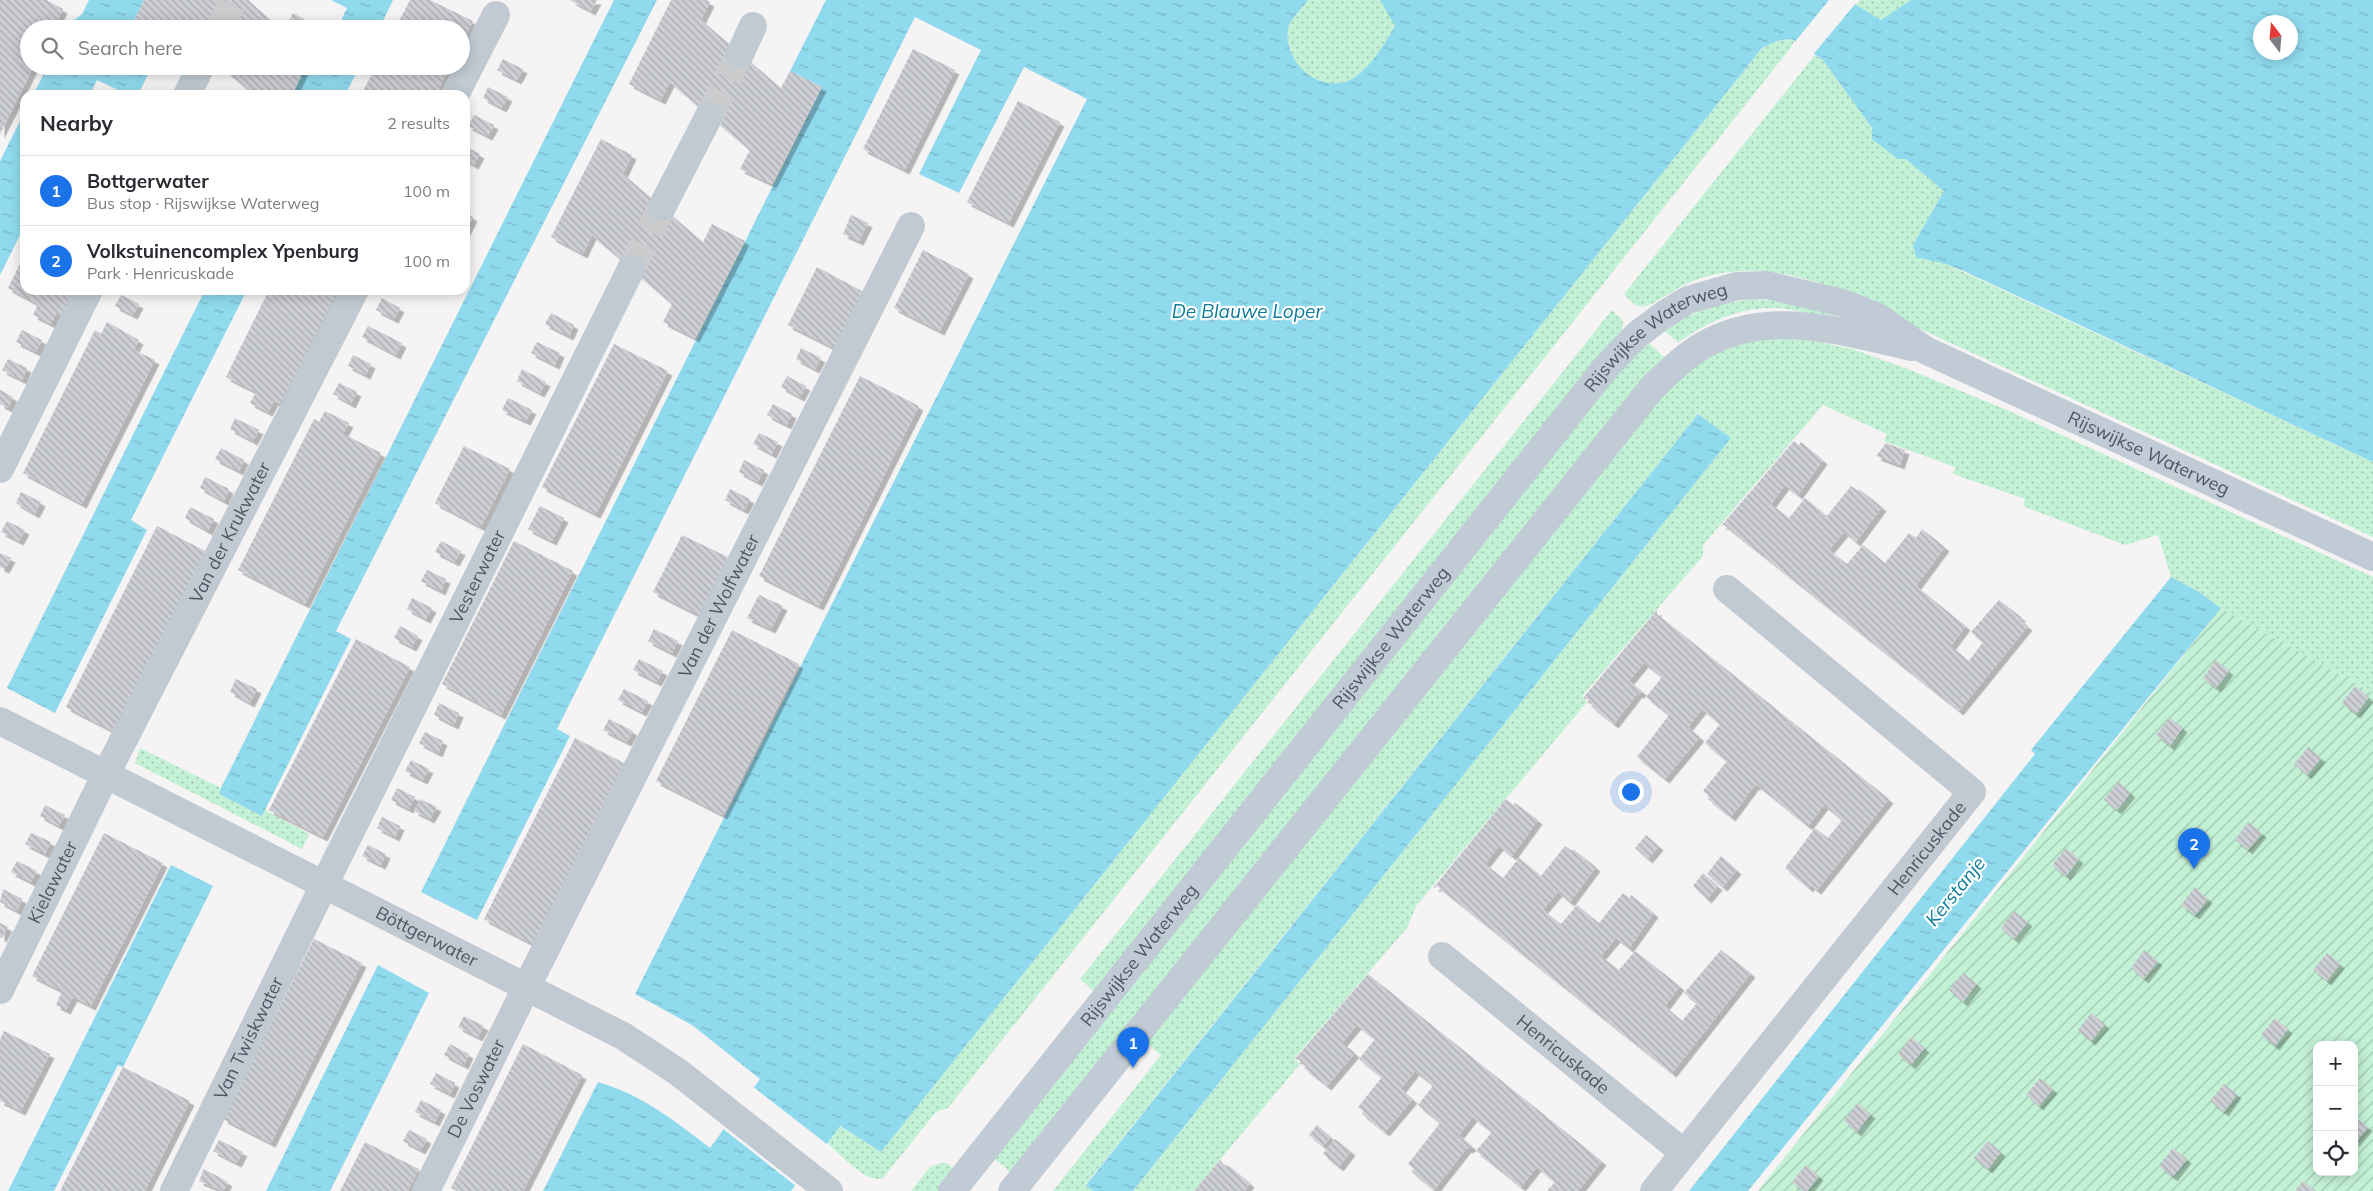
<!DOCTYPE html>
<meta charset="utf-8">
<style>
:root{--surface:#fff;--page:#f7f7f7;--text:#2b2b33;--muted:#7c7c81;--line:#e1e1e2;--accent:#1a73e8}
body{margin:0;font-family:Mulish,sans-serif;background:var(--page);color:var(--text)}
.controls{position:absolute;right:15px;bottom:15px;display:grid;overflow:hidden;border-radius:10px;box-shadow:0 2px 12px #0003}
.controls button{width:45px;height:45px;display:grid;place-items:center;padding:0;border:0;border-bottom:1px solid var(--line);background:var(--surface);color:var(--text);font:25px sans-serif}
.compass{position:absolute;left:2253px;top:15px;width:45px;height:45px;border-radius:50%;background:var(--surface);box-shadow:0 2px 12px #0003;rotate:344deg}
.you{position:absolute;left:1630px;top:791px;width:18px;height:18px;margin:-12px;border:4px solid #fff;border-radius:50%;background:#1a73e8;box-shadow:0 0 0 8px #1a73e833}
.badge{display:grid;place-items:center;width:32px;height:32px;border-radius:50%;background:var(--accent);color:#fff;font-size:16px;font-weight:700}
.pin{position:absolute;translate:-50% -41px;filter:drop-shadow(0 1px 2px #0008)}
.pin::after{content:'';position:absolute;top:26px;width:18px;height:15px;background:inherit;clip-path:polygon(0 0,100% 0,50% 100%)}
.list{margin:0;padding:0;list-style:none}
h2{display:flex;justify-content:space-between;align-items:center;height:65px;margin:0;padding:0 20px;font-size:21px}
h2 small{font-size:16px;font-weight:400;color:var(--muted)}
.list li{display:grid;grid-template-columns:32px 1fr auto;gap:15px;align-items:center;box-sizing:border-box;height:70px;padding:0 20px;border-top:1px solid var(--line)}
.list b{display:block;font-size:19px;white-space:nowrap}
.list p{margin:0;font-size:16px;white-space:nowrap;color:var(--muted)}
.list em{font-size:16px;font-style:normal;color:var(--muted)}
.icon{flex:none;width:28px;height:28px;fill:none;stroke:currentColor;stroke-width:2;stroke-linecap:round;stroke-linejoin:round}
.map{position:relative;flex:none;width:2373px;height:1191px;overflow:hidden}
.search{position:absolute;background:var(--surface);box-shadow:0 2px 12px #0003;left:20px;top:20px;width:450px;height:55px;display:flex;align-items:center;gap:12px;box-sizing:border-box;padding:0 18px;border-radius:28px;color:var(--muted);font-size:19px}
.panel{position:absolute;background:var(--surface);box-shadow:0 2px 12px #0003;left:20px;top:90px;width:450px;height:205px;border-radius:15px}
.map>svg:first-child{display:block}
.grass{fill:url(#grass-dots)}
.garden{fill:url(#garden-furrows);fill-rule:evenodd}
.water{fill:url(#water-ripples);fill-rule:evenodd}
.pier{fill:#f5f3f3}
.building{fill:url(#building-back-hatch);filter:url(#shadow)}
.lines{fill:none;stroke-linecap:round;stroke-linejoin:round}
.minor-tunnel{stroke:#caccce;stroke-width:28;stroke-dasharray:28 14;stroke-linecap:butt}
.minor{stroke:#c1cad2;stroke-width:28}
.secondary{stroke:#c1cbd6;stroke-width:28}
.labels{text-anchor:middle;stroke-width:4.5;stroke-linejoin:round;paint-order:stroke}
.street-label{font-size:18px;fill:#4a5661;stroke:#fff}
.water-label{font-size:19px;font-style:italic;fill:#0c7c9b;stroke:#fff}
</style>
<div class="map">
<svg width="2373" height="1191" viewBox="0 0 2373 1191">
<defs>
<pattern id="grass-dots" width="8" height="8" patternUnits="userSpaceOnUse" patternTransform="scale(1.25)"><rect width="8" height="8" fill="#c3f1d5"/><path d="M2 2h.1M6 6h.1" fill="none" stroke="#a0c6b0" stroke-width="1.8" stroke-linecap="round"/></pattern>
<pattern id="garden-furrows" width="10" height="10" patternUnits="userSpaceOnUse" patternTransform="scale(1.25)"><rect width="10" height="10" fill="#c3f1d5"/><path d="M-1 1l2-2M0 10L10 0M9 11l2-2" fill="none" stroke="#a0c6b0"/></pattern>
<pattern id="water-ripples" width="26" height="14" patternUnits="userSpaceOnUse" patternTransform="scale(1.25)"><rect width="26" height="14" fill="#90daee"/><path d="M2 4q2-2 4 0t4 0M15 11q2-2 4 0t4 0" fill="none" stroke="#78b4c4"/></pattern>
<pattern id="building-back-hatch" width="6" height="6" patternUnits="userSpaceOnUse" patternTransform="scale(1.25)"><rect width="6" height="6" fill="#cdcfd5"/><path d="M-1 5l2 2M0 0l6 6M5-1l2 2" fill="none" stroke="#a8abb0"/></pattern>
<filter id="shadow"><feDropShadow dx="4.5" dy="4.5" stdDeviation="0" flood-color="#0004"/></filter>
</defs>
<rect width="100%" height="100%" fill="#f5f3f3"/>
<g class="grass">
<path d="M1308,0H1380L1396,26C1384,44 1374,65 1355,77C1322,99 1283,64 1288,28C1290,20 1302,8 1308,0Z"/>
<polygon points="1860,0 1911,0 1881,20 1855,6"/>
<path d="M1792,39L1795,40L1789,50L948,1108L936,1112L883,1178C867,1185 839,1153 827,1143L839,1126L881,1152L1762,48L1777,41Z"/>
<path d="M1815,55L1823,60L1872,128V139L1906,158L1944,191L1913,245L1946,264L2373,462V537L1820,283C1776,269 1730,264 1686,284C1675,289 1654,304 1646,306C1636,309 1630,300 1624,294Z"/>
<path d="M1755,299L1780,301L1836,315L1832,319C1814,315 1794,309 1775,308C1740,307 1706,322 1678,343L1664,330C1695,311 1719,302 1755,299Z"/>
<polygon points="1612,310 1623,321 1622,332 1096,993 1080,979"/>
<polygon points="1763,339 1807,339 1855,350 1905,368 2007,410 2373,577 2373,693 2221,608 2199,592 2171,577 2158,535 2125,545 2023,506 2025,499 1953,474 1955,467 1884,441 1887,434 1823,405 1703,545 1703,556 1582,696 1587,702 1416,906 1407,928 1294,1059 1300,1064 1194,1191 1133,1191 1731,438 1698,414 1086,1184 1093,1191 1053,1191 1161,1055 1145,1042 1656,396 1718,350"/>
<polygon points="1649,343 1665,358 1014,1175 991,1156 1617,371"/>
<polygon points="140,748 221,788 219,794 262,816 265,810 309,834 302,849 135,763"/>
<polygon points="941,1163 947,1163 955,1170 939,1191 911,1191 930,1167"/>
</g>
<path class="garden" d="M2221,608L2373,693V1191H1758ZM2317,1045H2354V1172H2317Z"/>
<g class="water">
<polygon points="89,0 144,0 132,25 138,29 67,29 69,24 82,14"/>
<polygon points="331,0 393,0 379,29 337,29 347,8"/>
<polygon points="614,0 657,0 336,631 351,639 262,816 219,794 221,788"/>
<path d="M826,0H1308C1302,8 1290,20 1288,28C1283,64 1322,98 1355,77C1373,65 1384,44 1395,26L1380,0H1848L1881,20L1911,0H2373V462L1966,272L1946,264L1916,257L1913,245L1944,191L1906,159H1898L1872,139V128L1823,60L1792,39L1777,41L1762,48L881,1152L840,1126L791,1191H543L598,1082C642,1095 674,1120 710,1148L760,1079L692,1025L635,994L1087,99L1024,67L959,193L919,174L981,50L915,17L557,729L570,736L477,920L421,892L822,87L790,71ZM2260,22H2290V52H2260Z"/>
<polygon points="48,66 152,66 138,95 128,95 97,80 90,95 33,95"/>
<polygon points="306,66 360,66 345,95 292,95"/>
<polygon points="25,111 25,225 0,275 0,161"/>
<polygon points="205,290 247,290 131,520 147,530 55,713 7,688"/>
<polygon points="1698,414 1731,438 1133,1191 1093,1191 1086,1185"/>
<polygon points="2171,577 2199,592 2221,608 1748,1191 1689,1191 2035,754 2031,750"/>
<polygon points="171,865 213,886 126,1061 123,1067 118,1065 54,1191 8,1191"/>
<polygon points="378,965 429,993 330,1191 266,1191"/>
</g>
<g class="pier">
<polygon points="1829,0 1852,0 1856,3 1812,56 1794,43"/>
<polygon points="752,1086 828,1145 797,1187 722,1128"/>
</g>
<g class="building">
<polygon points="0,0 46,0 63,9 53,29 29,29 29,66 34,66 0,134"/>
<polygon points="144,0 248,0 281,29 177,29 172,25 171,29 138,29 132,25"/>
<polygon points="410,0 430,0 473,21 461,45 461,29 395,29"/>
<polygon points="570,0 597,0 591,11"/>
<polygon points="671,0 706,0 710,2 701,20 781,88 790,71 822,87 772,184 740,169 750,150 670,82 661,100 629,84"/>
<polygon points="293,13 309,22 323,29 285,29"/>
<polygon points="913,49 955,70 905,170 863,149"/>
<polygon points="503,59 523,69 517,80 497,70"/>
<polygon points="220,66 306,66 292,95 252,95 252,93"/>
<polygon points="376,66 450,66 436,95 361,95"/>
<polygon points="488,87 508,97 502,108 483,98"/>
<polygon points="1018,101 1060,122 1009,223 967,202"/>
<polygon points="474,115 494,125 488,136 468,126"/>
<polygon points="601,139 632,155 623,174 703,242 712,224 745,241 695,338 663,322 672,304 592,235 583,254 551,237"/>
<polygon points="465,146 480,154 474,165 465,160"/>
<polygon points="465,212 473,217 465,233"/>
<polygon points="851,215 868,223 859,241 843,234"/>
<polygon points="923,250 969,274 940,331 894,308"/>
<polygon points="25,254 25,290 75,290 62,316 56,313 51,324 33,315 38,304 8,288"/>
<polygon points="817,267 862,291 834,348 788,325"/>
<polygon points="269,290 338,290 280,404 274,401 268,412 250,403 256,392 226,377"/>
<polygon points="121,295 139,304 133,315 115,306"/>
<polygon points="382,298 400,308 394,319 376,310"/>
<polygon points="551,313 574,325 569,336 545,324"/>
<polygon points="107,322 139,340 134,350 155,360 82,504 23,473 95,330 101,334"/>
<polygon points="368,326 402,343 396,355 362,337"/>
<polygon points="22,330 42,340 36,352 16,342"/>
<polygon points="537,342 560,353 555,365 531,353"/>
<polygon points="614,344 668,371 596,514 542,487"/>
<polygon points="801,348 821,358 815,369 796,359"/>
<polygon points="353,355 371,364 366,375 348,366"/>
<polygon points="8,359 27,368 22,380 2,370"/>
<polygon points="522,369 546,382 540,393 517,381"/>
<polygon points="787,376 806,386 800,397 781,387"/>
<polygon points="860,376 919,406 819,606 759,576"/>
<polygon points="339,383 357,392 351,404 333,394"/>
<polygon points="0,390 13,397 8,408 0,404"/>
<polygon points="508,398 532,410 526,421 502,410"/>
<polygon points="773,404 792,414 787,425 767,415"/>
<polygon points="325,411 349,423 343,434 381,453 305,604 238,570 314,419 319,422"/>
<polygon points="235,418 259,430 253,441 230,429"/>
<polygon points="759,433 778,442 772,454 753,444"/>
<polygon points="1794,441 1799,445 1801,442 1823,460 1798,495 1785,485 1771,504 1789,518 1805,498 1827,516 1851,486 1858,491 1859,489 1882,507 1856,542 1844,532 1829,550 1847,564 1863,545 1885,563 1909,533 1916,538 1922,529 1945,547 1916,586 1966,626 1951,646 1969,661 1983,642 1971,632 1999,600 2021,617 2020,620 2028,626 1959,711 1724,525 1721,526"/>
<polygon points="1886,443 1905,450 1900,465 1876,456"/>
<polygon points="464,446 510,469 481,527 435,503"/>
<polygon points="221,448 244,460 239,471 215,459"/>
<polygon points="744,460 764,470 758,482 739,472"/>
<polygon points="205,477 229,489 224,501 200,488"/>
<polygon points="730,489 750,499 744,510 725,500"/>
<polygon points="21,492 41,502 35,514 16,503"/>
<polygon points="540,506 564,518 552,541 528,529"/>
<polygon points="190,507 214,519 208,531 185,518"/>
<polygon points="7,521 25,530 19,541 1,532"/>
<polygon points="157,526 205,551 115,732 66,707"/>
<polygon points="682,535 728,557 699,615 653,592"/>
<polygon points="441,541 461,551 455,562 435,552"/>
<polygon points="514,541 573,571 501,715 442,684"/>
<polygon points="0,553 11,558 5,569 0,567"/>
<polygon points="427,570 446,579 441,591 421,581"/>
<polygon points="759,595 783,606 771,629 747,618"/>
<polygon points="412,598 432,608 426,619 407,609"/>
<polygon points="1657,610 1657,614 1889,799 1817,890 1810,885 1809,888 1785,868 1815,828 1828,838 1842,820 1824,805 1808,826 1757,785 1754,786 1731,817 1708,799 1710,796 1703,791 1727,761 1705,743 1720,724 1702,709 1688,727 1700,737 1665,779 1637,757 1669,715 1646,697 1662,677 1644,663 1629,681 1642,691 1639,695 1638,693 1614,724 1591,706 1593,704 1589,700 1583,698"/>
<polygon points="400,626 418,636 412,647 394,638"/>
<polygon points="654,629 678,641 672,653 648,641"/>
<polygon points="732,630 799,664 723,815 656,781"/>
<polygon points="356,639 410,667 323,837 269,810"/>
<polygon points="639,659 663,671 657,682 633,670"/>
<polygon points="2216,660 2229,671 2216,688 2203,678"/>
<polygon points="236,679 257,689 250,703 230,692"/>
<polygon points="2355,686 2369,697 2356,714 2342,703"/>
<polygon points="624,689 648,701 642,712 618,700"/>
<polygon points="439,703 459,713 454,725 434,715"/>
<polygon points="2170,718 2183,728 2170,746 2156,735"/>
<polygon points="609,719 633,731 627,742 603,730"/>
<polygon points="425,732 443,741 438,753 419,743"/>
<polygon points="575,738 624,763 533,944 484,919"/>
<polygon points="2308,747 2321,758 2307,775 2294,764"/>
<polygon points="411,760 429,769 423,780 405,771"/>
<polygon points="2118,782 2131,793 2117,810 2104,800"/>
<polygon points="397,788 415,797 409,809 391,800"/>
<polygon points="420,799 437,807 430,819 414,811"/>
<polygon points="1506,799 1513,805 1515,803 1538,820 1512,856 1499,846 1485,864 1503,878 1519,858 1541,876 1565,846 1572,851 1573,849 1596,867 1570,902 1558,892 1543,910 1561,924 1577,905 1599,923 1623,893 1630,898 1631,895 1654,913 1629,948 1616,938 1601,956 1619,970 1635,951 1680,986 1665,1006 1682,1021 1697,1003 1684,993 1721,950 1751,973 1672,1073 1437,886 1435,888 1434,887"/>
<polygon points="45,805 65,815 59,826 40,816"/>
<polygon points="382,817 400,826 395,837 377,828"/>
<polygon points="2248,822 2262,833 2248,850 2235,840"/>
<polygon points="31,833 51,842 45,854 25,844"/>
<polygon points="104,833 163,863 91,1006 73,997 66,1010 56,1005 62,991 32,976"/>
<polygon points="1646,835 1659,846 1648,859 1635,848"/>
<polygon points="368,845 386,854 381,865 362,856"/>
<polygon points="2066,848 2079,859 2066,876 2052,865"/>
<polygon points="1721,856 1737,870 1723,887 1707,874"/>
<polygon points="17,861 37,871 31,882 11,872"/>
<polygon points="1703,873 1718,886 1707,899 1693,886"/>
<polygon points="2195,887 2208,899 2195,915 2181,905"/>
<polygon points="3,889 22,899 17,911 0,902"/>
<polygon points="2014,911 2028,922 2014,939 2001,928"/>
<polygon points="0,923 8,927 2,938 0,937"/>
<polygon points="314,939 362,963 271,1143 223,1119"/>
<polygon points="2144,950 2158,961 2144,979 2131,968"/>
<polygon points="2327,953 2340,964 2327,981 2313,970"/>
<polygon points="1963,973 1977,984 1963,1002 1949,990"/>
<polygon points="1368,974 1602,1161 1578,1191 1547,1191 1555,1182 1537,1167 1521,1187 1476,1151 1492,1132 1473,1117 1459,1135 1472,1146 1469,1149 1467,1148 1434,1190 1412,1172 1414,1169 1408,1164 1440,1123 1418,1105 1433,1086 1415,1071 1401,1089 1413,1099 1385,1132 1362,1114 1364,1112 1358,1107 1382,1077 1359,1059 1375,1039 1357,1025 1342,1043 1355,1053 1327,1086 1304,1068 1306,1066 1298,1059 1297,1060 1295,1059"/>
<polygon points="2091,1013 2105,1024 2091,1041 2078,1030"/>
<polygon points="464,1016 484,1026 478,1037 458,1027"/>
<polygon points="2275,1018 2288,1029 2275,1046 2261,1035"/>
<polygon points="4,1031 50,1054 21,1111 0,1101 0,1040"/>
<polygon points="1911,1037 1925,1048 1911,1065 1898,1054"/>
<polygon points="450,1044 469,1054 464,1065 444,1055"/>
<polygon points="523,1044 582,1075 523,1191 457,1191 451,1188"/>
<polygon points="123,1067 190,1101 145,1191 60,1191"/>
<polygon points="436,1073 455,1083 450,1094 430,1084"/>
<polygon points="2040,1078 2053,1089 2039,1106 2026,1095"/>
<polygon points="2224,1084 2237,1094 2224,1112 2210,1101"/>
<polygon points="421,1100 441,1110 435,1122 415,1112"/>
<polygon points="1857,1103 1871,1114 1857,1132 1844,1121"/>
<polygon points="2354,1116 2368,1127 2354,1143"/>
<polygon points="1317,1125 1331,1137 1323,1146 1309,1135"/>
<polygon points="409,1130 427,1139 421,1150 403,1141"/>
<polygon points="1335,1139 1351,1151 1339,1167 1323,1154"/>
<polygon points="219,1140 243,1152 237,1163 213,1151"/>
<polygon points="1988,1141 2001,1152 1988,1169 1974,1158"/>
<polygon points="365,1142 419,1169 408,1191 340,1191"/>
<polygon points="2173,1148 2187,1159 2173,1177 2159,1166"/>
<polygon points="1220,1160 1226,1167 1228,1165 1250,1183 1244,1191 1194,1191"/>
<polygon points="1806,1165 1819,1176 1807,1191 1803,1191 1792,1182"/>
<polygon points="204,1169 228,1182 223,1191 199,1181"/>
<polygon points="2303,1181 2316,1191 2295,1191"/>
</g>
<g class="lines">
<g class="minor-tunnel">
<polyline points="219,29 234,0"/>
<polyline points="709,116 740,54"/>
<polyline points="631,269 662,207"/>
</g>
<g class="minor">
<polyline points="740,54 753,26"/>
<polyline points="187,95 201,66"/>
<polyline points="455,95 496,15"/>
<polyline points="662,207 709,116"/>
<polyline points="0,469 89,290"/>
<path id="s1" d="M0,721L623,1036L678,1072L829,1191"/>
<path id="s2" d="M1442,956L1684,1153"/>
<path id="s3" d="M0,990L106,774L355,290"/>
<path id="s4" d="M174,1191L324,885L631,269"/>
<path id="s5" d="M426,1191L526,988L911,226"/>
<path id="s6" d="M1654,1191L1972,792L1727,589"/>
</g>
<g class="secondary">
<path id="s7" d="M952,1191L1607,366L1638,334L1665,314L1688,300L1737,286L1767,285L1843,303L1878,317L1925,350L2373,557"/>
<path d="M1012,1191L1652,388C1668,373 1683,357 1702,346C1768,307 1843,332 1912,347"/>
</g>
</g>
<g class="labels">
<g class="street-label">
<text dy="6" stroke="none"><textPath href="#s7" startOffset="1111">Rijswijkse Waterweg</textPath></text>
<text dy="6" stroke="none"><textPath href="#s7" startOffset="1659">Rijswijkse Waterweg</textPath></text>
<text dy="6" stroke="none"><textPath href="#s3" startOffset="512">Van der Krukwater</textPath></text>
<text dy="6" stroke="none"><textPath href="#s4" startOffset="685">Vesterwater</textPath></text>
<text dy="6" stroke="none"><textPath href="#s5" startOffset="654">Van der Wolfwater</textPath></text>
<text dy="6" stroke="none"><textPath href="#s7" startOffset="706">Rijswijkse Waterweg</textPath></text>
<text dy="6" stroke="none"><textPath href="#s6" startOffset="438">Henricuskade</textPath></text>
<text dy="6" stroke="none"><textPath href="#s3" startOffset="120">Kielawater</textPath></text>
<text dy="6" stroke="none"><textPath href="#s1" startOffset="478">Böttgerwater</textPath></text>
<text dy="6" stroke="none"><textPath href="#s7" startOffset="301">Rijswijkse Waterweg</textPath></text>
<text dy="6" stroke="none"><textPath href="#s4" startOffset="170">Van Twiskwater</textPath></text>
<text dy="6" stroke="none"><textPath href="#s2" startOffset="156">Henricuskade</textPath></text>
<text dy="6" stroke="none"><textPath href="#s5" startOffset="114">De Voswater</textPath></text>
</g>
<g class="water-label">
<text x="1247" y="318">De Blauwe Loper</text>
<text transform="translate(1955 891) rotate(-51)" y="7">Kerstanje</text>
</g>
</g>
</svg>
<div class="controls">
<button>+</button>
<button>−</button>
<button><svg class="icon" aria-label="locate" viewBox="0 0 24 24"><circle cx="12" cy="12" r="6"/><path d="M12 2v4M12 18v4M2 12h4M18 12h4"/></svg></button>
</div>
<svg class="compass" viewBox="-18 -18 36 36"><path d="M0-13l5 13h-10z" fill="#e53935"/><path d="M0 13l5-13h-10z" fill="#7c7c81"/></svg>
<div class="you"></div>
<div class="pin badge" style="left:1133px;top:1068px">1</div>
<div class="pin badge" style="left:2194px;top:869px">2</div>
<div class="search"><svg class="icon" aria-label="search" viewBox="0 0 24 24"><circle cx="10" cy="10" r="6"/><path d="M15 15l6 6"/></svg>Search here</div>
<section class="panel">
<h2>Nearby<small>2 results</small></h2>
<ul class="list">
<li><span class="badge">1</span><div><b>Bottgerwater</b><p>Bus stop · Rijswijkse Waterweg</p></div><em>100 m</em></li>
<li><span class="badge">2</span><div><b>Volkstuinencomplex Ypenburg</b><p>Park · Henricuskade</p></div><em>100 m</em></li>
</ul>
</section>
</div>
